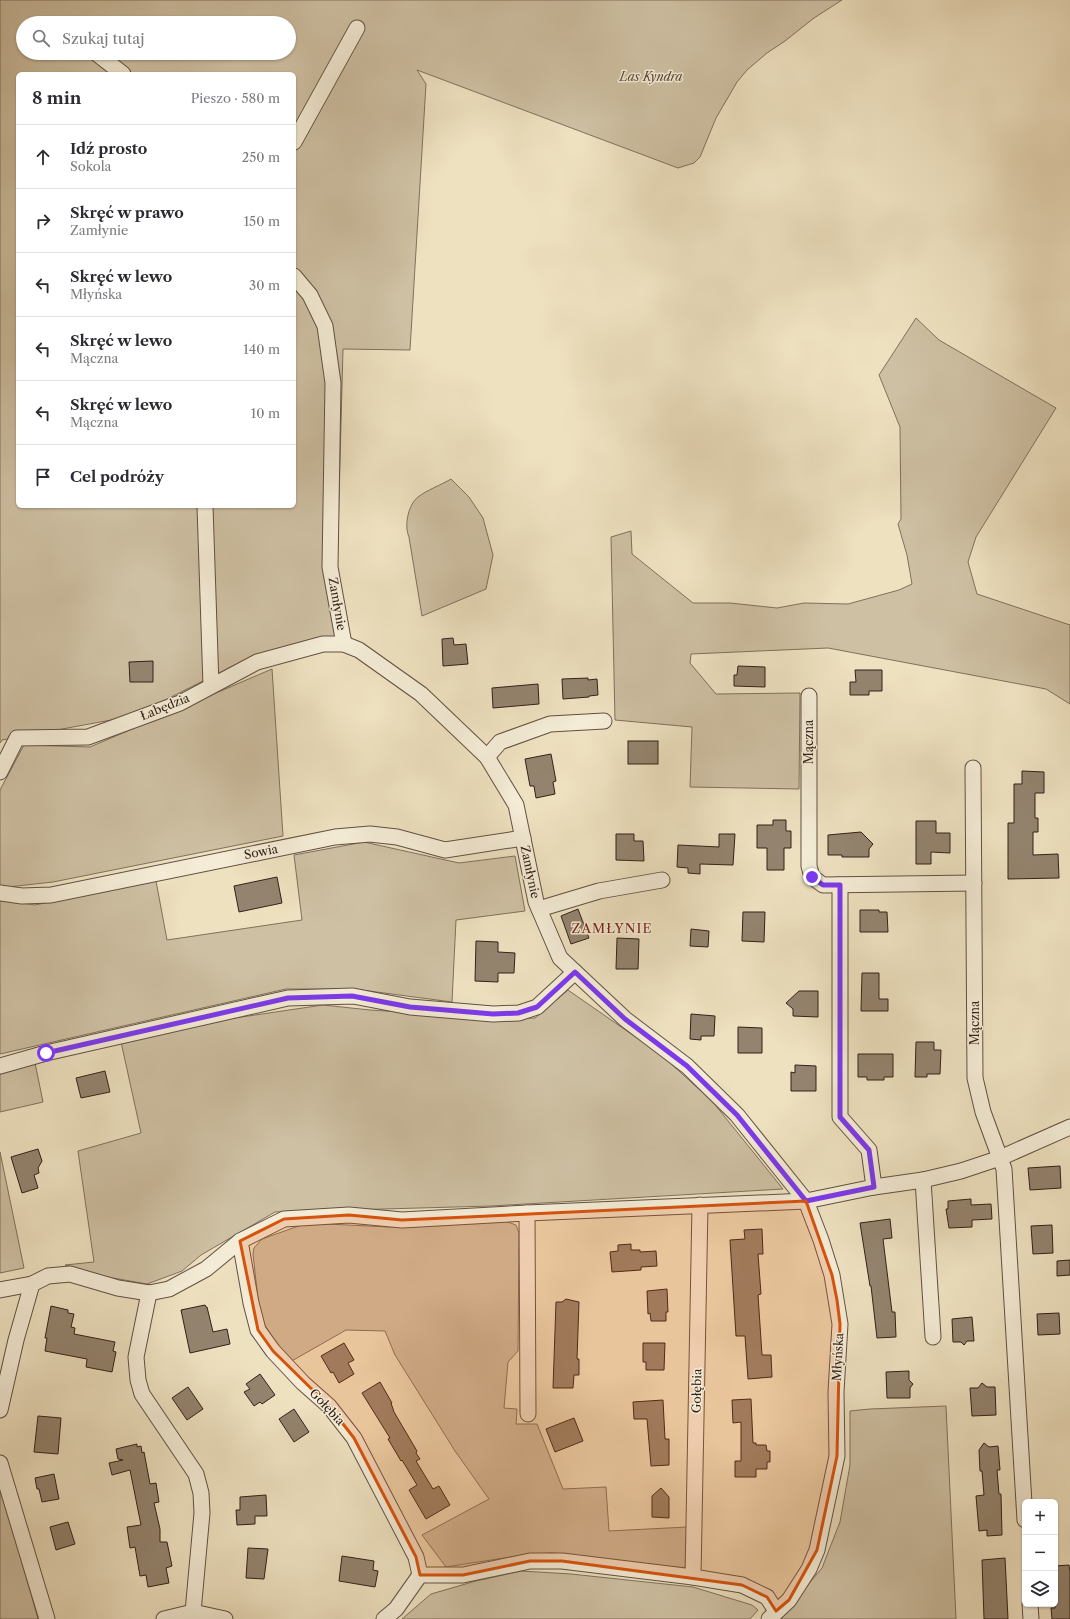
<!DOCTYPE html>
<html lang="pl">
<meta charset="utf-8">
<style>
:root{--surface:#fff;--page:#f2f2f3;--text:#2b2b33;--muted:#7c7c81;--line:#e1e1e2}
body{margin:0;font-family:"Libre Caslon Text",serif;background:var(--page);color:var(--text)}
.controls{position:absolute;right:12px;bottom:12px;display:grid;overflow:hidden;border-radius:6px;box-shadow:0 1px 3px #0004}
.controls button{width:36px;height:36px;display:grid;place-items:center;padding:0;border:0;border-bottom:1px solid var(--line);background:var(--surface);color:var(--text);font:20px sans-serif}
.stop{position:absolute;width:12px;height:12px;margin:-9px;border:3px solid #7c3aed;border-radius:50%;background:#fff}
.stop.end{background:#7c3aed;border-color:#fff;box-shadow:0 1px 4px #0008}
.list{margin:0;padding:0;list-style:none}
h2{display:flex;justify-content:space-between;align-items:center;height:52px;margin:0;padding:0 16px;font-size:17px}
h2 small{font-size:13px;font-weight:400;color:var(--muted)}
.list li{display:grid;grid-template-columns:26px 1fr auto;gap:12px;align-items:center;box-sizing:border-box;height:64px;padding:0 16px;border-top:1px solid var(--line)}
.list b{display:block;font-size:15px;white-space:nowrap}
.list p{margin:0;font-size:13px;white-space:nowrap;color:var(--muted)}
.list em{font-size:13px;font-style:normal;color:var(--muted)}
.icon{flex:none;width:22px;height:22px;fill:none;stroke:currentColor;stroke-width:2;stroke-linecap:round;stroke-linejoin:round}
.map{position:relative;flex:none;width:1070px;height:1619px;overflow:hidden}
.search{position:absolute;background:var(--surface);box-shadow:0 1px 3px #0004;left:16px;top:16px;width:280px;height:44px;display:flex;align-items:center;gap:10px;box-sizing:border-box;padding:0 14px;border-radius:22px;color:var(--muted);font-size:15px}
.panel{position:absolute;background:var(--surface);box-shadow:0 1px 3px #0004;left:16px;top:72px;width:280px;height:436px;border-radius:6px}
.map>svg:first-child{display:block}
.green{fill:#cec0a3;stroke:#80705e;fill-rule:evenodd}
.building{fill:#94846f;stroke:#332018}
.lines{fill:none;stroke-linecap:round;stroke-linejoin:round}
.minor-casing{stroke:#625042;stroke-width:17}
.minor{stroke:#f4ecd6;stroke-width:15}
.route{stroke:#7c3aed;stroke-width:5}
.marked{fill:#d6530d;fill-opacity:0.2;stroke:#d6530d;stroke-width:3;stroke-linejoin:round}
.labels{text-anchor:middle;stroke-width:3;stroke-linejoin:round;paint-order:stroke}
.park-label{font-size:12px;font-style:italic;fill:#5a483b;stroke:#f4ecd6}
.street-label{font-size:12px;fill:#332018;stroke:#f4ecd6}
.neighbourhood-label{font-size:13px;letter-spacing:1px;fill:#7a1f14;stroke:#f4ecd6}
</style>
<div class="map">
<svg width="1070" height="1619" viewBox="0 0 1070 1619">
<rect width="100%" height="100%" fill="#eee1c0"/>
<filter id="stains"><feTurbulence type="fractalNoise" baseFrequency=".005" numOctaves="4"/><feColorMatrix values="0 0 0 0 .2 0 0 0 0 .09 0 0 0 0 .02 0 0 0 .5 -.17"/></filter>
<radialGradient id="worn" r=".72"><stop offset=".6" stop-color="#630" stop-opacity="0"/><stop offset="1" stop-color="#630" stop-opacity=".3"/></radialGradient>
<g class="green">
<path d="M0,0H842L814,18L785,41L767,53L747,70L737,82L716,118L700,157L694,163L678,168L417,70L426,84L410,350L343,349L337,573L345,619L333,639L255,655L133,716L2,740L0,743ZM23,23H289V53H23ZM18,74H294V506H18Z"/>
<polygon points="916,318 939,340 1056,408 976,537 968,562 977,594 1070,625 1070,704 1046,689 828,648 691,654 690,663 716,694 800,693 799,789 690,787 692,727 615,720 611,537 631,531 632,554 693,603 730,603 777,608 804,603 848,604 899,590 912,584 907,555 898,524 901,519 900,427 879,375"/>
<path d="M451,479L469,497L483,518L493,555L486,589L422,616L409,537C404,526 408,505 418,497C427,490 441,485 451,479Z"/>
<polygon points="272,669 283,836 53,882 8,887 0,886 0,790 24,745 90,747"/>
<polygon points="364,842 459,863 515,856 525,911 456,920 452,1002 354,989 286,989 0,1054 0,900 35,905 156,881 167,940 302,920 294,855"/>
<polygon points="568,990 660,1054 712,1101 783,1189 491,1206 275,1212 201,1255 182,1271 147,1284 107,1277 65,1265 94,1262 78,1151 141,1133 121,1042 235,1018 323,1005 370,1010 509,1019 535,1018"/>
<polygon points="35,1063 43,1102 0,1112 0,1074"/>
<polygon points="0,1152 24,1268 0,1273"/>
<polygon points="505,1221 516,1225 519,1233 518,1351 508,1362 504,1408 517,1409 516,1424 537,1424 563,1489 606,1487 609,1531 687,1527 688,1561 684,1568 552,1553 530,1554 446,1567 422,1535 489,1499 455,1451 395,1355 385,1331 346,1330 290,1362 274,1341 260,1317 253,1254 254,1248 262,1239 307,1223 389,1227"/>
<polygon points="946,1406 956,1619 779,1619 822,1568 840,1522 850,1465 850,1411 870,1409"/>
<polygon points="0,1482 38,1619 0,1619"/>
<polygon points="521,1571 571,1574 693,1587 752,1605 758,1610 750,1619 402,1619 431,1594 476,1581"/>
</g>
<g class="building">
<polygon points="453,638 454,645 466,644 468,664 443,666 442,639"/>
<polygon points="153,661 153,682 130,682 129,662"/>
<polygon points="738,666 765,667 765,687 734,686 734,675 737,675"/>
<polygon points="855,670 882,670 882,691 869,691 869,695 850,695 850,682 856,682"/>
<polygon points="588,678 588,680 597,679 598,695 589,696 589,697 563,699 562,679"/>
<polygon points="538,684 539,704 493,708 492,688"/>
<rect x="628" y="741" width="30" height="23"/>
<polygon points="551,754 556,781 553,782 555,794 536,798 534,786 530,786 525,759"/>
<polygon points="1022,771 1044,772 1044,793 1035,793 1035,818 1038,818 1038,832 1033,832 1033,855 1058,854 1059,878 1008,879 1008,823 1014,823 1014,784 1022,784"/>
<polygon points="773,820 786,820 786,831 791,831 791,848 784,848 784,870 767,870 767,848 757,848 757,825 773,825"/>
<polygon points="916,821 936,821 936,833 950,833 950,853 931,852 931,864 916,864"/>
<polygon points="861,832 873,844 869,849 869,857 842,857 842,855 828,855 828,835"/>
<polygon points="616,834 634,834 634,841 643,841 644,861 616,860"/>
<polygon points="719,834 735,834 733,865 700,864 700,874 688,873 688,868 677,867 678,845 719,847"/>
<polygon points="277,877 282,903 239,912 234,886"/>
<polygon points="578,909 589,938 571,944 561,916"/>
<polygon points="860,910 879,910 879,912 887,912 888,932 860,932"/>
<polygon points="743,912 765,912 764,942 742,941"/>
<polygon points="691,929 709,931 708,947 690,946"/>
<polygon points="617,938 639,939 638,969 616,969"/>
<polygon points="476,941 498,942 498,952 515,953 514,973 498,973 498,982 475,981"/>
<polygon points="862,973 879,973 879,999 888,999 888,1011 861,1011"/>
<polygon points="799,991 818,991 818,1017 793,1016 793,1009 786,1003"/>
<polygon points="691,1014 715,1016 714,1036 701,1036 701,1040 690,1039"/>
<polygon points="738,1027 762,1028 762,1053 738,1053"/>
<polygon points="916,1042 934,1042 934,1050 941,1050 940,1074 927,1074 927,1077 915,1077"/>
<polygon points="858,1054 893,1054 893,1077 884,1077 884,1080 867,1080 867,1077 858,1077"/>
<polygon points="795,1065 816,1066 816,1091 791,1091 791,1072 795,1073"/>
<polygon points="105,1071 110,1092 81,1098 76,1078"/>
<polygon points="38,1149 42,1161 38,1168 39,1173 34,1175 38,1188 22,1193 11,1157"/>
<polygon points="1060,1166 1061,1188 1030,1190 1028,1168"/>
<polygon points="971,1199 971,1205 991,1204 992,1219 972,1220 972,1227 949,1228 946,1209 948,1209 948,1201"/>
<polygon points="890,1219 892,1238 883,1239 892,1312 895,1312 896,1337 877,1338 871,1286 870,1286 860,1223"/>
<polygon points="1052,1225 1053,1253 1033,1254 1031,1226"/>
<polygon points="762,1229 763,1254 758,1254 761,1294 758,1295 762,1355 771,1355 772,1377 748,1379 745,1336 736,1336 730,1240 745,1239 744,1230"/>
<polygon points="631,1244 631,1250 640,1250 640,1252 656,1251 657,1266 641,1267 641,1270 612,1272 610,1252 618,1251 618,1245"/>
<polygon points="1070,1260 1070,1275 1057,1276 1057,1261"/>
<polygon points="667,1289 668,1312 666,1312 666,1321 651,1321 650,1313 648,1314 647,1291"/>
<polygon points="566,1299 579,1302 577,1359 579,1359 579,1375 574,1375 573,1388 553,1388 556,1302 562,1302"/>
<polygon points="205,1305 206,1307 207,1307 213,1332 227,1329 230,1344 190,1353 181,1310"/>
<polygon points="51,1306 68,1310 68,1313 74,1314 71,1327 75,1328 74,1334 115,1342 113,1351 116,1352 112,1372 86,1367 87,1359 45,1351 47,1338 45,1338"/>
<polygon points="1059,1313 1060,1334 1038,1335 1037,1314"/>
<polygon points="972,1317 974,1341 967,1341 964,1345 961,1342 953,1342 952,1319"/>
<polygon points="344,1343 354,1360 348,1363 354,1374 339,1383 333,1372 331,1373 321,1356"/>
<polygon points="643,1343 665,1343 664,1370 646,1370 646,1362 643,1362"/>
<polygon points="909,1371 909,1380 913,1384 910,1388 910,1398 887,1398 886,1372"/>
<polygon points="260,1374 275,1395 262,1404 260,1402 254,1406 244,1392 250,1389 246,1384"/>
<polygon points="380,1382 392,1403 391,1403 394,1412 417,1451 416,1453 420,1459 416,1461 433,1489 439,1486 450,1505 426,1519 409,1490 417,1485 402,1460 401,1461 388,1439 390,1438 362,1393"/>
<polygon points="982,1383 987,1387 995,1387 996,1415 972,1416 970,1388 978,1388"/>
<polygon points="188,1387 203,1409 187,1420 172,1398"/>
<polygon points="751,1399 753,1443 756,1443 756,1445 766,1445 767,1451 770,1451 770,1462 767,1462 767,1469 756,1469 756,1477 735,1477 735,1461 741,1461 741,1422 733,1423 732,1400"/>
<polygon points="663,1400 665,1439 669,1439 669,1465 651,1466 647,1419 634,1419 633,1402"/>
<polygon points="294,1409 309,1432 294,1442 279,1419"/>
<polygon points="38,1416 61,1418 58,1454 34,1452"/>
<polygon points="574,1418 583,1441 555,1452 546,1429"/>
<polygon points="984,1443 989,1447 998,1446 1000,1470 997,1470 999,1494 1001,1494 1002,1535 987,1536 987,1530 979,1531 976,1496 984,1495 982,1471 980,1471 979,1450"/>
<polygon points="137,1444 137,1447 141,1446 142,1453 144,1452 150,1484 156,1483 159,1502 154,1503 160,1529 160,1542 167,1542 172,1566 166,1568 169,1583 148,1587 146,1575 140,1576 135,1547 130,1548 127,1527 141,1525 130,1470 112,1475 109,1463 123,1460 118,1459 116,1449"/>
<polygon points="54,1474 59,1499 42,1502 39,1489 37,1489 35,1478"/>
<polygon points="661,1488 669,1497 669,1518 652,1517 652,1496"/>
<polygon points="266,1495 267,1516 255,1516 255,1524 237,1525 236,1510 240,1510 240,1497"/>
<polygon points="68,1522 75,1544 56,1550 50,1527"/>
<polygon points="248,1548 268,1549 264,1579 246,1578"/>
<polygon points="342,1556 374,1561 373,1570 378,1571 375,1587 339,1581"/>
<polygon points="1005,1558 1008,1619 984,1619 982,1560"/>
<polygon points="1069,1565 1070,1572 1070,1619 1052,1619 1051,1608 1055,1608 1055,1566"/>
</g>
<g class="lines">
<g class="minor-casing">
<g id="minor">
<polyline points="96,53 123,74"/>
<polyline points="294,142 357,28"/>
<polyline points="294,276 310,295 325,326 333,383 330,567 344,644"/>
<polyline points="205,506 211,686"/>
<polyline points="809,696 809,866 812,877 823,885 974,883"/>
<polyline points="487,757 500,742 550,724 604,721"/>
<polyline points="973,768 975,1078 983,1112 1004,1169 1025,1520"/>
<polyline points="0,772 17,738 88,737 180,703 257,662 323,644 344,644 359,650 421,694 487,757 516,805 536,902 560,958 625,1019 687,1066 737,1115 806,1201 821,1240 832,1275 840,1324 836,1392 837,1456 817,1550 809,1569 789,1600 769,1619"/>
<polyline points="840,885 840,1117 869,1150 874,1187"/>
<polyline points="0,893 22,896 51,895 335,837 370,834 397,837 445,850 523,838"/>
<polyline points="539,909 599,891 662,880"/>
<polyline points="0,1066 46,1053 288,998 353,996 410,1007 493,1014 519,1013 537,1007 575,972"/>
<polyline points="923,1180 933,1337"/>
<polyline points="527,1213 528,1414"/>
<polyline points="240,1241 251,1303 258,1330 273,1351 303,1383 329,1406 354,1438 416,1557 420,1575"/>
<polyline points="0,1290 32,1284 48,1276 70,1274 118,1288 149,1293 169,1289 206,1269 240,1241 284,1219 349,1215 402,1220 527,1213 806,1201 874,1187 923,1180 961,1171 1000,1158 1070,1127"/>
<polyline points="149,1293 136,1357 138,1380 142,1394 196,1474 201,1493 202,1513 193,1612"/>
<polyline points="0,1410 16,1340 32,1284"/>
<polyline points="0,1463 47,1619"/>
<polyline points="693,1577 700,1205"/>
<polyline points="1030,1604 1031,1619"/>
<polyline points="164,1619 193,1612 225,1619"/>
<polyline points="384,1619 396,1609 420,1575 463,1575 530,1561 562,1561 693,1577 742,1585 767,1597 776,1611"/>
</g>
</g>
<use href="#minor" class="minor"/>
</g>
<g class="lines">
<polyline class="route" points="46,1053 288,998 352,996 410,1007 493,1014 518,1013 537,1007 575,972 625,1019 687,1066 737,1115 806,1201 874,1187 869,1150 840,1117 840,885 823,885 812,877"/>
</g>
<path class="marked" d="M806,1201L832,1275L837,1300L840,1324L837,1456L817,1550L789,1600L776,1611L767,1597L742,1585L562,1561H530L463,1575H420L416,1557L354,1438L329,1406L273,1351L258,1330L240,1241L284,1219L349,1215L402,1220Z"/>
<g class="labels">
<g class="park-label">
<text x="651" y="81">Las Kyndra</text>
</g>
<g class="street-label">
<text transform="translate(337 604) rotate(80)" y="4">Zamłynie</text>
<text transform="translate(165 707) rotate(-22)" y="4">Łabędzia</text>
<text transform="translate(809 742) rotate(-90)" y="4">Mączna</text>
<text transform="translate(261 852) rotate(-11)" y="4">Sowia</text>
<text transform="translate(530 872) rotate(78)" y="4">Zamłynie</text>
<text transform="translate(975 1023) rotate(-90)" y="4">Mączna</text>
<text transform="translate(838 1357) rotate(-87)" y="4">Młyńska</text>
<text transform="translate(697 1391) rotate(-89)" y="4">Gołębia</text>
<text transform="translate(327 1407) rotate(47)" y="4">Gołębia</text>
</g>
<g class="neighbourhood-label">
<text x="612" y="933">ZAMŁYNIE</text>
</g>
</g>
<rect width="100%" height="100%" filter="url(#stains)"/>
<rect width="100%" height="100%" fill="url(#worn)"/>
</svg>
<div class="controls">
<button>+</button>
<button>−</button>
<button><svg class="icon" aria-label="layers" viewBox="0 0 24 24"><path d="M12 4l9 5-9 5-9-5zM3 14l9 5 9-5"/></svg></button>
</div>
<div class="stop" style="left:46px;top:1053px"></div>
<div class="stop end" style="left:812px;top:877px"></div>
<div class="search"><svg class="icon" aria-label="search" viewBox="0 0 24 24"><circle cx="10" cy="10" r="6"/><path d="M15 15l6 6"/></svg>Szukaj tutaj</div>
<section class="panel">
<h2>8 min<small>Pieszo · 580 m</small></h2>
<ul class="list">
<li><svg class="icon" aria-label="ahead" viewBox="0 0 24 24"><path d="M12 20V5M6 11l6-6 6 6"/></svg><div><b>Idź prosto</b><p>Sokola</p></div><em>250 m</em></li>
<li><svg class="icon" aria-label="right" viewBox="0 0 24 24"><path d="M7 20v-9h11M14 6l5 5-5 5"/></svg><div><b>Skręć w prawo</b><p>Zamłynie</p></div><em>150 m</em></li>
<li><svg class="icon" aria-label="left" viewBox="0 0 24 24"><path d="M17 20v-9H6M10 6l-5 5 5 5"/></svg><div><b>Skręć w lewo</b><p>Młyńska</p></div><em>30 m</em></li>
<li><svg class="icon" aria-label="left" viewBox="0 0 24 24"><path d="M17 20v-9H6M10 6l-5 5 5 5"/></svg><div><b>Skręć w lewo</b><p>Mączna</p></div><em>140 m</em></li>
<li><svg class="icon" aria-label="left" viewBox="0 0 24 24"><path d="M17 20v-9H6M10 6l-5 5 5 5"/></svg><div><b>Skręć w lewo</b><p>Mączna</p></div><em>10 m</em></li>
<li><svg class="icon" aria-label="arrive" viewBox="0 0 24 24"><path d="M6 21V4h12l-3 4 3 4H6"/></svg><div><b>Cel podróży</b></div></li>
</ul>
</section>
</div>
